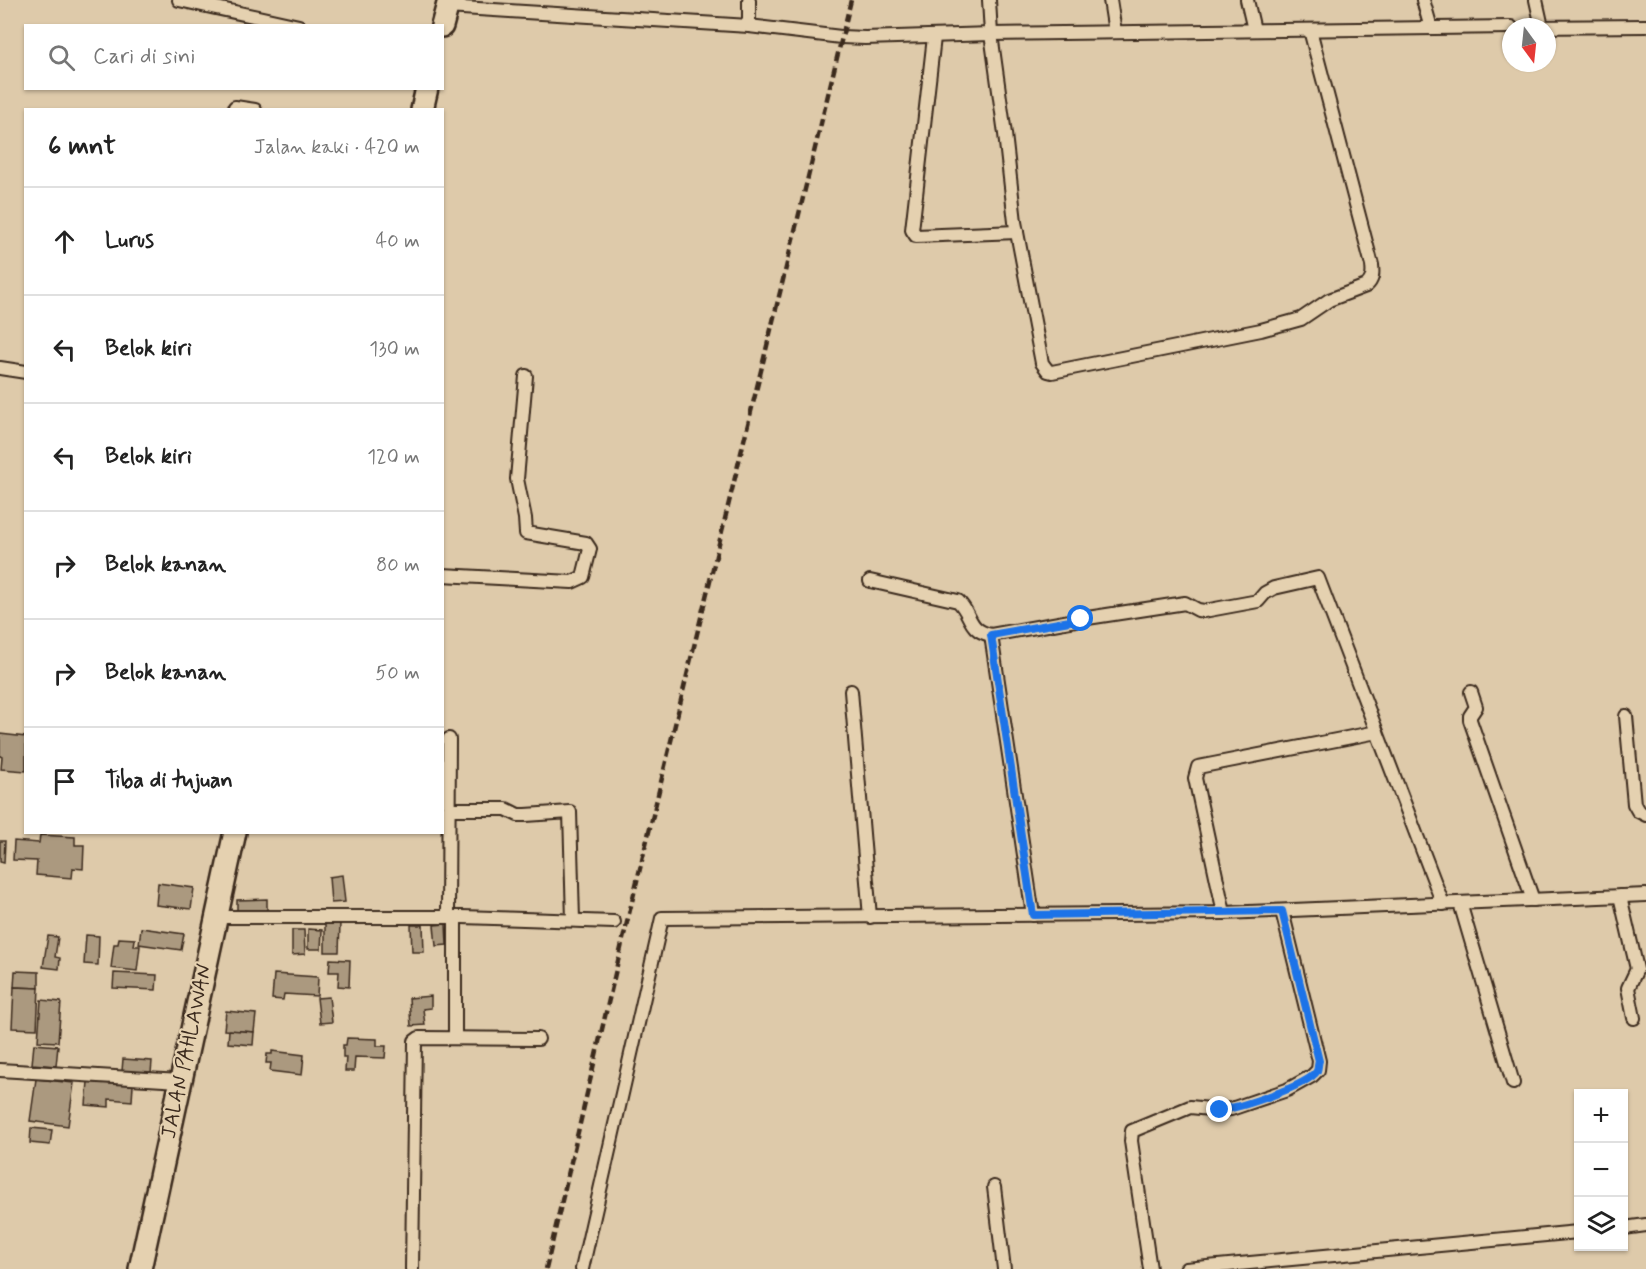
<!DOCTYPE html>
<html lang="id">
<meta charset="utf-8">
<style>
:root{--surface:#fff;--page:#f2f2f2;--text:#222;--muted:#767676;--line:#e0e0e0}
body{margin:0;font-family:Mynerve,sans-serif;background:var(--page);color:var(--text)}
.controls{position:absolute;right:18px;bottom:18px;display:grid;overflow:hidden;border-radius:0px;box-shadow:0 2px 4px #0004}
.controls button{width:54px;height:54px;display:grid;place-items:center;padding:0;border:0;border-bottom:2px solid var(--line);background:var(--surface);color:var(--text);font:30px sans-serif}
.compass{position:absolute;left:1502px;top:18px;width:54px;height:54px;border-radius:50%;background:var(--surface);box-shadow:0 2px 4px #0004;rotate:165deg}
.stop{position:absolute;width:18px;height:18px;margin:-14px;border:4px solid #1a73e8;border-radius:50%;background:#fff}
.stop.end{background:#1a73e8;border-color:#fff;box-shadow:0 2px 6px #0008}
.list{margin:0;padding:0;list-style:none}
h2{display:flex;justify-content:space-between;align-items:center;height:78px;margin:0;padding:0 24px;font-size:26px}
h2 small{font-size:20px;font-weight:400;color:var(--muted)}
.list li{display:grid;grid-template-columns:39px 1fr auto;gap:18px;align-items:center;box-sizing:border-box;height:108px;padding:0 24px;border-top:2px solid var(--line)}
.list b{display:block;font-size:22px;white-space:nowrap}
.list em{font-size:20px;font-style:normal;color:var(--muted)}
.icon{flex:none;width:33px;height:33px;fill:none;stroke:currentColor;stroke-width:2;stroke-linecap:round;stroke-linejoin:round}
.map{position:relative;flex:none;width:1646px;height:1269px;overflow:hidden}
.search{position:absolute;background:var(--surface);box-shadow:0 2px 4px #0004;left:24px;top:24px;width:420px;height:66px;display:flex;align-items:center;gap:15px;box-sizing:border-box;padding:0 21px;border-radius:0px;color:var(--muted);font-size:22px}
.panel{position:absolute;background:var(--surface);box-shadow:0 2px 4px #0004;left:24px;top:108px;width:420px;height:726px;border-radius:0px}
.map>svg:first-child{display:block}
.building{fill:#ab997f;stroke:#3b2a1e;stroke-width:1.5}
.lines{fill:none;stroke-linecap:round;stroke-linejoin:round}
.street-casing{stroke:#3b2a1e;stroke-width:16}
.highway-casing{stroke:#3b2a1e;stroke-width:26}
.street{stroke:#e5d1b0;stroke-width:12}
.highway{stroke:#e5d1b0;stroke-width:21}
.rail{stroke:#3b2a1e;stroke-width:4.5;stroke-dasharray:9 4.5;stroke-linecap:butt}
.route{stroke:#1a73e8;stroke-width:8}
.labels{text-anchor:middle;stroke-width:4.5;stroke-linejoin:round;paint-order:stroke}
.street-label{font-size:21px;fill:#3b2a1e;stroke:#e5d1b0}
</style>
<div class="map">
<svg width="1646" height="1269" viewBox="0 0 1646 1269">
<rect width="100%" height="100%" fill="#decaaa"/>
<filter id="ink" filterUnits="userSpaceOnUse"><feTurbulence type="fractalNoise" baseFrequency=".0167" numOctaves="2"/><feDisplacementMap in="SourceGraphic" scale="12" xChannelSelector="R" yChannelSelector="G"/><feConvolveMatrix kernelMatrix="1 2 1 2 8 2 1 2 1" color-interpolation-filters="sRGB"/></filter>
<g filter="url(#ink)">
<g class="building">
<polygon points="0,734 26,737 26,771 1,769 2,757 0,756"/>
<polygon points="40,835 75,837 75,845 84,845 83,869 73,868 72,878 36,875 37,861 13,860 14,841 39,843"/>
<polygon points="0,841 5,841 4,863 0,862"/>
<polygon points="342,875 345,902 331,903 329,877"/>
<polygon points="158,883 194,888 191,909 156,905"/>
<polygon points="267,899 267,913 237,913 237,900"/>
<polygon points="325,923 340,923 339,952 325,952"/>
<polygon points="446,924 447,945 436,946 434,925"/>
<polygon points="411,925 423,925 424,952 412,952"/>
<polygon points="141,928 184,934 181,950 139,944"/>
<polygon points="308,929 322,930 321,949 308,949"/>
<polygon points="292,930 304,930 305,954 292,955"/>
<polygon points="86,935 99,936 98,965 84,964"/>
<polygon points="48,936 58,937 55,957 60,958 59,969 43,967"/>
<polygon points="119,938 135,939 134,946 140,946 137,971 111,968 114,944 118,944"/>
<polygon points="330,959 350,960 349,987 338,986 339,972 329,972"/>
<polygon points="15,971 39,972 39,988 14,987"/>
<polygon points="114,973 157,975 156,990 113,988"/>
<polygon points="274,974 318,977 317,996 284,994 283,1000 272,999"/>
<polygon points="14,987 39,988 37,1029 12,1028"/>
<polygon points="431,996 431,1008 423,1009 425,1025 411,1026 409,998"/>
<polygon points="329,997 332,1022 320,1023 317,998"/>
<polygon points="41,1000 61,1002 58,1042 38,1041"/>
<polygon points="226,1011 256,1014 254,1032 224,1030"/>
<polygon points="229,1030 254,1032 253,1045 228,1043"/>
<polygon points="347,1038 377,1039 377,1046 386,1046 385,1058 355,1057 354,1071 345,1071 346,1057 343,1057 343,1045 346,1045"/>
<polygon points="34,1044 58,1046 56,1066 32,1064"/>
<polygon points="272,1051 304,1055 302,1075 270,1071 271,1063 266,1063 267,1054 272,1054"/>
<polygon points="123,1059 152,1061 151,1073 122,1071"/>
<polygon points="36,1079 74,1083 68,1126 30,1121"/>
<polygon points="88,1082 133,1085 132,1101 109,1099 109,1107 86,1105"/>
<polygon points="31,1128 52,1130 50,1145 30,1143"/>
</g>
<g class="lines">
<g class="street-casing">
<g id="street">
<polyline points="179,0 299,26"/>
<path d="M989,0L991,34L1005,134L1015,222L1042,363L1048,371L1052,372L1261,330L1301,319L1329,300L1366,286C1373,280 1373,274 1372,265L1310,30"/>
<polyline points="1110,0 1115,32"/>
<polyline points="1247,0 1254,30"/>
<polyline points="1423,0 1431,28"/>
<polyline points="1536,0 1542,27"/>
<polyline points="447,7 749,26 841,37 865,38 991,34 1511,27"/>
<polyline points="749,26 749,0"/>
<polyline points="1530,27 1646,26"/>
<polyline points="934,37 912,230 916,236 1017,232"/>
<polyline points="235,107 255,110"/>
<polyline points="0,368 26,372"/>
<polyline points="442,575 572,582 583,577 590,549 586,543 526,533 525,518 517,479 526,376"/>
<path d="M870,581L958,601C972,614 967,630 991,635L1081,619L1185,603L1198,610L1204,611L1258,601L1265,593L1274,588L1318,578L1443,904"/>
<polyline points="991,635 1033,915"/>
<polyline points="851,691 870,917"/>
<polyline points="1471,692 1476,707 1470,716 1470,720 1533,900"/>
<polyline points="1626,716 1634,804 1638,811 1646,815"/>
<polyline points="449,809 506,809 518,815 526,815 570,812 573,920"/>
<polyline points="1620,896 1637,969 1628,988 1634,1018"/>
<polyline points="1460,903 1513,1083"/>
<polyline points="1224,913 1195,778 1198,767 1377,732"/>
<polyline points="216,917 462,917 614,922"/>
<polyline points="448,917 449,739"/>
<polyline points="455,1038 455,917"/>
<polyline points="0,1070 180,1081"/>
<polyline points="994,1187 1004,1269"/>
<polyline points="1624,1228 1646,1225"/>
<polyline points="412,1269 415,1041 419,1038 538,1039"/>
<polyline points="582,1269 662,918 1224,913 1646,895"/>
<polyline points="1150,1269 1131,1141 1132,1131 1190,1107 1220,1110 1231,1109 1287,1090 1312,1076 1318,1070 1319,1061 1282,911"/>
<polyline points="1186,1269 1578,1232"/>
</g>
</g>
<g class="highway-casing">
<g id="highway">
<polyline points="442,26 449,0"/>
<polyline points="422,110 427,88"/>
<polyline points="140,1269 235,832"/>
</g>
</g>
<use href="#street" class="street"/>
<use href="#highway" class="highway"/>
<polyline class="rail" points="546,1269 628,918 851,0"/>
</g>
</g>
<g class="lines" filter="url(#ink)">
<path class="route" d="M1081,619L991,635L1033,915L1282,911L1319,1061C1318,1063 1318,1069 1317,1071C1308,1086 1238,1108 1220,1110"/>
</g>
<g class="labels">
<g class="street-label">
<text transform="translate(186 1051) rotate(-78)" y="7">JALAN PAHLAWAN</text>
</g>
</g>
</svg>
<div class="controls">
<button>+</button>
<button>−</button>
<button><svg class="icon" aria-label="layers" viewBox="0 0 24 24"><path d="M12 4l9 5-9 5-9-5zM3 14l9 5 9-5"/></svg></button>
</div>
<svg class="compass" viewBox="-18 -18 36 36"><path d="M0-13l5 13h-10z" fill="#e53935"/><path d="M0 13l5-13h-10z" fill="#767676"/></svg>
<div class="stop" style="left:1081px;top:619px"></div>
<div class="stop end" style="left:1220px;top:1110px"></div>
<div class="search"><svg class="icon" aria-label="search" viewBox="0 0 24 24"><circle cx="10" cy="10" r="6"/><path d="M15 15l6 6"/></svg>Cari di sini</div>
<section class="panel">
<h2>6 mnt<small>Jalan kaki · 420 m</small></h2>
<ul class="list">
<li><svg class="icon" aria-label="ahead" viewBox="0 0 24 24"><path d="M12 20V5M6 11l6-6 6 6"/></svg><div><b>Lurus</b></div><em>40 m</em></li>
<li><svg class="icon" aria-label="left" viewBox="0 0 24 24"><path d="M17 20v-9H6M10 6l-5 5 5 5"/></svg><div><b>Belok kiri</b></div><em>130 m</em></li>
<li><svg class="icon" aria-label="left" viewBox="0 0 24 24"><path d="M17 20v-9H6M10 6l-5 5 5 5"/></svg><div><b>Belok kiri</b></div><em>120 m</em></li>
<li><svg class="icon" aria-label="right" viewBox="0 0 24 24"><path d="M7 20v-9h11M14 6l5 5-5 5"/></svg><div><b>Belok kanan</b></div><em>80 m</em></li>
<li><svg class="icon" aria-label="right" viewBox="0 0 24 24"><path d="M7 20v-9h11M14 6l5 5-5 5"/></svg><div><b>Belok kanan</b></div><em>50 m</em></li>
<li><svg class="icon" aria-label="arrive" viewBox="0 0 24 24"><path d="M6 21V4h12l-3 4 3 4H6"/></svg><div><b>Tiba di tujuan</b></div></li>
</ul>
</section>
</div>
